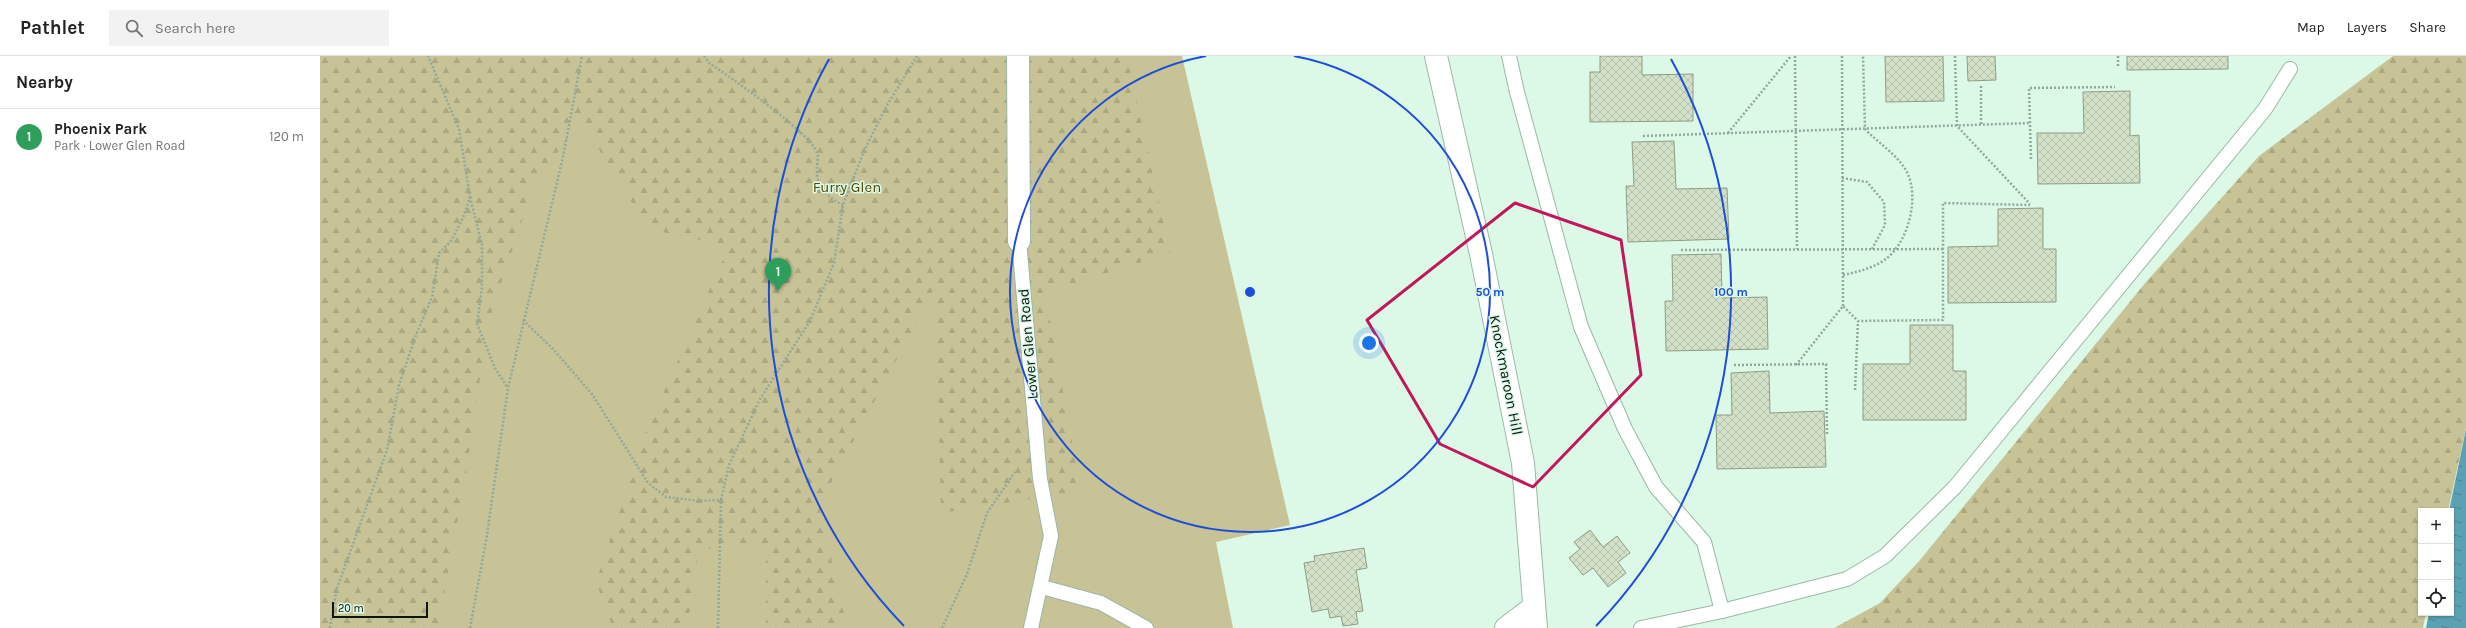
<!DOCTYPE html>
<meta charset="utf-8">
<style>
:root{--surface:#fff;--page:#f2f2f2;--text:#222;--muted:#767676;--line:#e0e0e0;--accent:#bd2d45}
body{margin:0;font-family:Karla,sans-serif;background:var(--page);color:var(--text)}
.controls{position:absolute;right:12px;bottom:12px;display:grid;overflow:hidden;border-radius:0px;box-shadow:0 1px 3px #0004}
.controls button{width:36px;height:36px;display:grid;place-items:center;padding:0;border:0;border-bottom:1px solid var(--line);background:var(--surface);color:var(--text);font:20px sans-serif}
.scale{position:absolute;left:12px;bottom:10px;width:96px;box-sizing:border-box;padding-left:4px;border:2px solid #0c1610;border-top:0;font-size:11px;line-height:14px;white-space:nowrap;color:#0c1610;-webkit-text-stroke:3px #dcf9e8;paint-order:stroke}
.you{position:absolute;left:1049px;top:287px;width:14px;height:14px;margin:-10px;border:3px solid #fff;border-radius:50%;background:#1a73e8;box-shadow:0 0 0 6px #1a73e833}
.badge{display:grid;place-items:center;width:26px;height:26px;border-radius:50%;background:var(--accent);color:#fff;font-size:13px;font-weight:700}
.pin{position:absolute;translate:-50% -33px;filter:drop-shadow(0 1px 2px #0008)}
.pin::after{content:'';position:absolute;top:21px;width:14px;height:12px;background:inherit;clip-path:polygon(0 0,100% 0,50% 100%)}
.list{margin:0;padding:0;list-style:none}
h2{display:flex;justify-content:space-between;align-items:center;height:52px;margin:0;padding:0 16px;font-size:17px}
h2 small{font-size:13px;font-weight:400;color:var(--muted)}
.list li{display:grid;grid-template-columns:26px 1fr auto;gap:12px;align-items:center;box-sizing:border-box;height:56px;padding:0 16px;border-top:1px solid var(--line)}
.list b{display:block;font-size:15px;white-space:nowrap}
.list p{margin:0;font-size:13px;white-space:nowrap;color:var(--muted)}
.list em{font-size:13px;font-style:normal;color:var(--muted)}
.icon{flex:none;width:22px;height:22px;fill:none;stroke:currentColor;stroke-width:2;stroke-linecap:round;stroke-linejoin:round}
.map{position:relative;flex:none;width:2146px;height:572px;overflow:hidden}
header{display:flex;align-items:center;gap:24px;box-sizing:border-box;height:56px;padding:0 20px;background:var(--surface);border-bottom:1px solid var(--line)}
header strong{font-size:19px}
nav{display:flex;gap:22px;margin-inline-start:auto;font-size:14px}
.search{width:280px;height:36px;background:var(--page);display:flex;align-items:center;gap:10px;box-sizing:border-box;padding:0 14px;border-radius:0px;color:var(--muted);font-size:15px}
main{display:flex}
aside{flex:1;background:var(--surface)}
.map>svg:first-child{display:block}
.green{fill:#c7c397}
.forest{fill:url(#forest-firs)}
.water{fill:url(#water-ripples)}
.building{fill:url(#building-cross-hatch);stroke:#8f9d84}
.lines{fill:none;stroke-linecap:round;stroke-linejoin:round}
.lane-casing{stroke:#9bb7a6;stroke-width:16}
.street-casing{stroke:#9bb7a6;stroke-width:24}
.secondary-casing{stroke:#9bb7a6;stroke-width:24}
.path{stroke:#92a89b;stroke-width:2.5;stroke-dasharray:2 2;stroke-linecap:butt}
.lane{stroke:#fff;stroke-width:14}
.street{stroke:#fff;stroke-width:22}
.secondary{stroke:#fff;stroke-width:22}
.marked{fill:none;stroke:#c2185b;stroke-width:3;stroke-linejoin:round}
.ring{fill:none;stroke:#1d4ed8;stroke-width:2}
.labels{text-anchor:middle;stroke-width:3;stroke-linejoin:round;paint-order:stroke}
.park-label{font-size:15px;fill:#504800;stroke:#dcf9e8}
.street-label{font-size:15px;fill:#0c1610;stroke:#dcf9e8}
.centre{fill:#1d4ed8;stroke:#dcf9e8;stroke-width:2}
.ring-label{font-size:12px;text-anchor:middle;font-weight:bold;fill:#1d4ed8;stroke:#dcf9e8;stroke-width:3;stroke-linejoin:round;paint-order:stroke}
</style>
<header>
<strong>Pathlet</strong>
<div class="search"><svg class="icon" aria-label="search" viewBox="0 0 24 24"><circle cx="10" cy="10" r="6"/><path d="M15 15l6 6"/></svg>Search here</div>
<nav><a>Map</a><a>Layers</a><a>Share</a></nav>
</header>
<main>
<aside>
<h2>Nearby<small></small></h2>
<ul class="list">
<li><span class="badge" style="background:#2e9e5b">1</span><div><b>Phoenix Park</b><p>Park · Lower Glen Road</p></div><em>120 m</em></li>
</ul>
</aside>
<div class="map">
<svg width="2146" height="572" viewBox="0 0 2146 572">
<defs>
<pattern id="forest-firs" width="22" height="20" patternUnits="userSpaceOnUse"><rect width="22" height="20" fill="#c7c397"/><path d="M5 1l3.5 6h-7zM16 11l3.5 6h-7z" fill="#aaa781"/></pattern>
<pattern id="water-ripples" width="26" height="14" patternUnits="userSpaceOnUse"><rect width="26" height="14" fill="#5ca1b3"/><path d="M2 4q2-2 4 0t4 0M15 11q2-2 4 0t4 0" fill="none" stroke="#4a8290"/></pattern>
<pattern id="building-cross-hatch" width="8" height="8" patternUnits="userSpaceOnUse"><rect width="8" height="8" fill="#d2e1c7"/><path d="M0 0l8 8M0 8l8-8" fill="none" stroke="#b3c0aa"/></pattern>
</defs>
<rect width="100%" height="100%" fill="#dcf9e8"/>
<polygon class="green" points="0,0 862,0 970,469 896,486 913,572 0,572"/>
<g class="forest">
<polygon points="0,0 807,0 850,197 725,237 761,435 621,457 616,229 499,450 526,566 520,572 446,572 446,488 379,494 367,572 293,572 276,526 326,376 409,190 328,173 261,64 214,128 168,267 148,406 118,572 0,572"/>
<polygon points="2073,0 2146,0 2146,372 2128,455 2101,455 2101,557 2106,557 2103,572 1514,572 1560,547 1600,504 1826,226 1939,100"/>
</g>
<polygon class="water" points="2146,373 2146,572 2106,572 2109,557 2131,557 2129,455"/>
<g class="building">
<polygon points="1280,0 1322,0 1322,19 1373,18 1373,65 1270,66 1270,16 1280,16"/>
<polygon points="1565,0 1623,0 1624,45 1566,46"/>
<polygon points="1647,0 1675,0 1676,24 1648,25"/>
<polygon points="1807,0 1908,0 1908,13 1807,14"/>
<polygon points="1810,35 1810,80 1819,79 1820,127 1718,128 1717,77 1764,77 1763,36"/>
<polygon points="1354,85 1356,133 1407,132 1409,183 1308,186 1306,130 1314,130 1312,86"/>
<polygon points="1723,152 1723,193 1736,193 1736,246 1628,247 1628,191 1678,190 1678,153"/>
<polygon points="1401,198 1402,242 1447,241 1448,293 1346,295 1345,245 1353,245 1352,199"/>
<polygon points="1590,269 1633,269 1633,315 1646,315 1646,364 1543,364 1543,308 1590,308"/>
<polygon points="1449,315 1450,357 1504,355 1506,411 1397,413 1396,359 1412,359 1411,317"/>
<polygon points="1270,474 1283,491 1297,480 1310,497 1298,506 1306,517 1288,531 1273,512 1263,519 1249,502 1260,493 1254,486"/>
<polygon points="1044,492 1047,512 1036,514 1043,555 1036,556 1038,568 1023,570 1021,560 1010,562 1008,553 992,556 984,507 995,505 994,500"/>
</g>
<g class="lines">
<g class="lane-casing">
<g id="lane">
<polyline points="1189,0 1197,36 1261,271 1305,373 1336,431 1384,486 1402,555"/>
<polyline points="699,185 720,423 731,480 711,572"/>
<polyline points="722,531 781,547 826,572"/>
<polyline points="1321,572 1402,555 1527,523 1565,500 1635,431 1945,53 1970,13"/>
</g>
</g>
<g class="street-casing">
<g id="street">
<polyline points="698,0 699,185"/>
<polyline points="1186,572 1214,551"/>
</g>
</g>
<g class="secondary-casing">
<polyline id="secondary" points="1116,0 1161,198 1203,407 1216,572"/>
</g>
<g class="path">
<path d="M384,0L389,7C410,21 491,77 497,97C499,101 497,108 497,112C496,131 507,141 523,149"/>
<polyline points="1475,0 1477,193"/>
<polyline points="1522,0 1523,250"/>
<polyline points="1635,0 1637,70 1710,148"/>
<polyline points="1798,0 1798,10"/>
<polyline points="1661,30 1661,69"/>
<polyline points="1408,77 1471,0"/>
<polyline points="1323,80 1710,67"/>
<polyline points="1711,103 1709,32 1795,31"/>
<polyline points="1522,122 1547,126 1564,146 1565,169 1552,193"/>
<polyline points="150,141 162,189 162,231 157,268 175,312 187,331"/>
<polyline points="1361,194 1623,193"/>
<path d="M1523,219C1537,216 1550,213 1563,205C1588,189 1600,142 1587,116C1577,98 1559,88 1545,73L1543,0"/>
<polyline points="203,264 233,293 272,338 328,427 346,441 378,445 401,444"/>
<polyline points="1414,309 1506,308 1507,379"/>
<polyline points="1476,309 1523,250 1538,265 1623,264 1623,147 1710,149"/>
<polyline points="1535,334 1538,265"/>
<polyline points="10,572 17,532 67,394 79,329 96,279 112,241 119,197 131,185 143,162 150,141 139,73 108,0"/>
<polyline points="150,572 167,479 188,332 243,101 262,0"/>
<polyline points="398,572 401,444 409,409 440,343 490,265 514,207 523,149 544,95 566,51 597,0"/>
<polyline points="622,572 647,518 667,457 695,416"/>
</g>
<use href="#lane" class="lane"/>
<use href="#street" class="street"/>
<use href="#secondary" class="secondary"/>
</g>
<path class="marked" d="M1195,147L1301,184L1321,319L1213,431L1120,388L1047,264Z"/>
<g class="ring">
<path d="M974 0A240 240 0 1 1 886 0"/>
<path d="M584 570A481 481 0 0 1 509 3M1351 3A481 481 0 0 1 1276 570"/>
</g>
<g class="labels">
<g class="park-label">
<text x="527" y="136">Furry Glen</text>
</g>
<g class="street-label">
<text transform="translate(708 288) rotate(-95)" y="5">Lower Glen Road</text>
<text transform="translate(1186 319) rotate(79)" y="5">Knockmaroon Hill</text>
</g>
</g>
<circle cx="930" cy="236" r="6" class="centre"/>
<g class="ring-label">
<text x="1170" y="240">50 m</text>
<text x="1411" y="240">100 m</text>
</g>
</svg>
<div class="controls">
<button>+</button>
<button>−</button>
<button><svg class="icon" aria-label="locate" viewBox="0 0 24 24"><circle cx="12" cy="12" r="6"/><path d="M12 2v4M12 18v4M2 12h4M18 12h4"/></svg></button>
</div>
<div class="scale">20 m</div>
<div class="you"></div>
<div class="pin badge" style="left:458px;top:235px;background:#2e9e5b">1</div>
</div>
</main>
